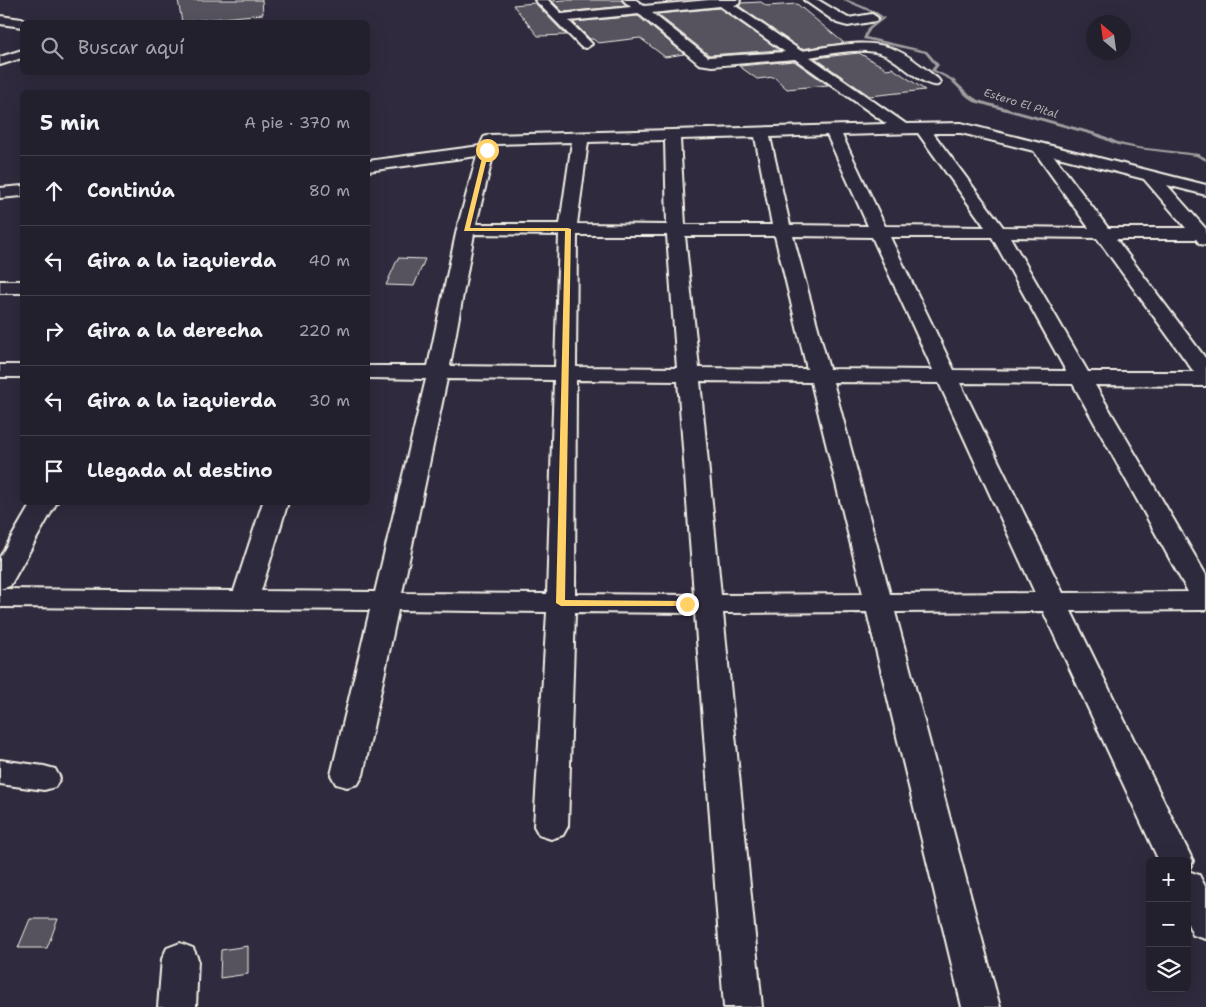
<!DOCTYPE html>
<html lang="es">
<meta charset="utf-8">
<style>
:root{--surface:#23202e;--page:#2f2d3a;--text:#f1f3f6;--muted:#a3a3aa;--line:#403e4a}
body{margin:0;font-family:"Shantell Sans",sans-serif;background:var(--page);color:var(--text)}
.controls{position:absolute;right:15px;bottom:15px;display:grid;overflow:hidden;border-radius:8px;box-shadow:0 5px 20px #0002}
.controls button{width:45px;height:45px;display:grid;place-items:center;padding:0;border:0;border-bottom:1px solid var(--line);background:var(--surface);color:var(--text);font:25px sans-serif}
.compass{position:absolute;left:1086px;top:15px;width:45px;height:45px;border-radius:50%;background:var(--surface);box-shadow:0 5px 20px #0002;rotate:331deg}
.stop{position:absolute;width:15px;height:15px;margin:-11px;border:4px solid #ffd166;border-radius:50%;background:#fff}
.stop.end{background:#ffd166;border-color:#fff;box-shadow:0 1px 5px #0008}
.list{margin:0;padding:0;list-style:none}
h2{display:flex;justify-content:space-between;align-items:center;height:65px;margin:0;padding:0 20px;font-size:21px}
h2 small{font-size:16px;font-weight:400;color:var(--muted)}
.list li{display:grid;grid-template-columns:32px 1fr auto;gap:15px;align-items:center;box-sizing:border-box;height:70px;padding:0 20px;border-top:1px solid var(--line)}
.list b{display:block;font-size:19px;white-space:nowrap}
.list em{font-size:16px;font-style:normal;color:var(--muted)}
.icon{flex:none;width:28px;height:28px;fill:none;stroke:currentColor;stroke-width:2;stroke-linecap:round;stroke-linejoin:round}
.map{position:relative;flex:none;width:1206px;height:1007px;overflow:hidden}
.search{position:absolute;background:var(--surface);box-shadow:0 5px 20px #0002;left:20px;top:20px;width:350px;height:55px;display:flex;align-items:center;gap:12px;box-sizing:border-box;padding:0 18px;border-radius:8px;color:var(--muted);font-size:19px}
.panel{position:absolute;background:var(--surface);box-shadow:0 5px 20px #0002;left:20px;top:90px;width:350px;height:415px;border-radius:8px}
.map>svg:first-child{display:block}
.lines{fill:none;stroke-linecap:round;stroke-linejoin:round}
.stream{fill:#a19ea0;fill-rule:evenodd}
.building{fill:#56525f;stroke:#f4f1e8}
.minor-casing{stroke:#f4f1e8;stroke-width:4}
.minor{fill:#2f2a3d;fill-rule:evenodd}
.route{fill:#ffd166}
.labels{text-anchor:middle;stroke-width:4;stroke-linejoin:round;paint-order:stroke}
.far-water-label{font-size:11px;font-style:italic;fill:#b6b2b2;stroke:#2f2a3d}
</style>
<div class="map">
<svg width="1206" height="1007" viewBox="0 0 1206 1007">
<rect width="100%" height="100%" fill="#2f2a3d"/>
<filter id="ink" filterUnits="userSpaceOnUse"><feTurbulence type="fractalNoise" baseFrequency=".02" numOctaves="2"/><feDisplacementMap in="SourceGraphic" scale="10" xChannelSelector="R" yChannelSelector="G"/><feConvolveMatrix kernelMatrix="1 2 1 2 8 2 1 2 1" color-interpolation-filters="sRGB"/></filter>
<g filter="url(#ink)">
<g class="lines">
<polygon class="stream" points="843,0 848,0 875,11 885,18 871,29 866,37 927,51 939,65 935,70 953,79 969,94 978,100 1100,134 1120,143 1138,147 1199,154 1206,158 1206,161 1196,156 1138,149 1117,145 1096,136 974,102 966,96 950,80 932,71 931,70 935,65 925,53 863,39 868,27 881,18 873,13"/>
</g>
<g class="building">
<polygon points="178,0 262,0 263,14 182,22"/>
<polygon points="564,0 621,0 627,6 563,12 552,1"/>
<polygon points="761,2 767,6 797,4 844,43 801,49 739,6 741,3"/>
<polygon points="535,3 566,35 538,36 513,5"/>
<polygon points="719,8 780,50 709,55 657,14"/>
<polygon points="638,16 684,54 665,57 640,38 598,43 593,39 590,39 573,22"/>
<polygon points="859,53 887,69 892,68 925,90 870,96 815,58"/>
<polygon points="794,61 828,85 787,89 774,77 757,79 739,66"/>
<polygon points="398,258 425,259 414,286 386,285"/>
<polygon points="30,919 58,919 47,948 18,948"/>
<polygon points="248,946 248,974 220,978 221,950"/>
</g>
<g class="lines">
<g class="minor-casing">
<g id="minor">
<path d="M535,0H548L562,14L631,7L623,0H636L644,6L709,0H740L739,4L734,5L801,51C831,47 867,37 896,50C912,57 925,69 938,79L940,82L938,85C924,88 899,61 885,55C863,46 832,54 810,57L906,124L961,123L1206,185V195L1167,185L1206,229V245L1200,244L1196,239H1116L1206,359V386L1095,385L1206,575V610L1071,611L1193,861L1188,871L1199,875L1206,888V939L1193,935L1187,922V861H1159L1043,611L895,612L1000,1007H962L867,612L723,613L762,1007H724L695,613L575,612L568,826L563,835L551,839L539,835L534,826L547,612L398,610L363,775L358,784L347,787L336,784L331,775L370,610L0,607V589L234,591L263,502H288L261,591L375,592L426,379L368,378V366H428L457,229L477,156L368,171V161L480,146L484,137L489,135L887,124L795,59L712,66L699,64L639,14L569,21L592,44L586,48L581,47ZM720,6L785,52L708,57L652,13ZM918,133L985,227L885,226L842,135ZM933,133H961L1034,151L1089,228L1003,227ZM827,135L868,226L790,225L770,137ZM755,137L772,225H685L680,139ZM665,140L667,225L577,224L588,142ZM572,142L560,224H476L496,144ZM1054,156L1144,179L1186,228H1108ZM474,234L559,235L555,367L450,366ZM577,235H667L677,368L576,367ZM685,236H775L807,369L699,368ZM793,236L872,237L933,370L829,369ZM890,237H992L1066,371L954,370ZM1010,237L1097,238L1194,372H1088ZM447,379L554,380L547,594L402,593ZM576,380L678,381L694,595L575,594ZM700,381L811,382L863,594L721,595ZM833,382L939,383L1035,593L890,594ZM960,383L1073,384L1188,592L1063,593Z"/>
<polygon points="804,0 818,0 848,18 872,14 878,18 876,21 848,26 844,25 837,23"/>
<polygon points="0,16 22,19 28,22 22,22 22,27 0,24"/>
<polygon points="22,50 22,58 0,65 0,57"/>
<polygon points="22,186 22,196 0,198 0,188"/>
<rect x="0" y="281" width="22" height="12"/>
<rect x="0" y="365" width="22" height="12"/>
<polygon points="32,502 57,502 10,586 0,589 0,557"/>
<polygon points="0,760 44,766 55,769 60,778 55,787 44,790 0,784"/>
<polygon points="180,943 193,948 198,959 196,1007 158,1007 162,959 167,948"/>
</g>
</g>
<use href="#minor" class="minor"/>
</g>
</g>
<polygon class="route" points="487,148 489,150 470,228 568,228 571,229 565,600 687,601 692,604 691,606 561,606 556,603 565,231 464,231 484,150"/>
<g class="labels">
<g class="far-water-label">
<text transform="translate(1021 103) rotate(17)" y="4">Estero El Pital</text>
</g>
</g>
</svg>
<div class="controls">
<button>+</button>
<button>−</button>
<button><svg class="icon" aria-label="layers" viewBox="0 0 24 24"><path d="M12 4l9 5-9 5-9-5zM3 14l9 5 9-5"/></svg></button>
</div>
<svg class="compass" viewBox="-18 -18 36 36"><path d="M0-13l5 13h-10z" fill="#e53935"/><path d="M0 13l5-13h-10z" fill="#a3a3aa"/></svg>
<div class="stop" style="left:487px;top:150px"></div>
<div class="stop end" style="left:687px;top:604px"></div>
<div class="search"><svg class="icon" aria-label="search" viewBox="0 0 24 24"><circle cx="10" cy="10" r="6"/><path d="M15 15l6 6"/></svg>Buscar aquí</div>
<section class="panel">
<h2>5 min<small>A pie · 370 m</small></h2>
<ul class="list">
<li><svg class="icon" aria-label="ahead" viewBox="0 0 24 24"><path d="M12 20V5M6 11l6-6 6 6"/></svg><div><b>Continúa</b></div><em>80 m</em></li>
<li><svg class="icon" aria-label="left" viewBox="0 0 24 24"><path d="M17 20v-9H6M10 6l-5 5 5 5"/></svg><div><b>Gira a la izquierda</b></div><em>40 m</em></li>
<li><svg class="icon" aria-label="right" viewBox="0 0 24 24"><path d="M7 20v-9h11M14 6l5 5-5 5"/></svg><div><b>Gira a la derecha</b></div><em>220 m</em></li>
<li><svg class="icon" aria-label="left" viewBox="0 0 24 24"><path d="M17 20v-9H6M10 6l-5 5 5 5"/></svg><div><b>Gira a la izquierda</b></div><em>30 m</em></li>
<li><svg class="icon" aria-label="arrive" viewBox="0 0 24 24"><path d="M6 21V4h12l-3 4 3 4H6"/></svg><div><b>Llegada al destino</b></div></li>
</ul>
</section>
</div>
